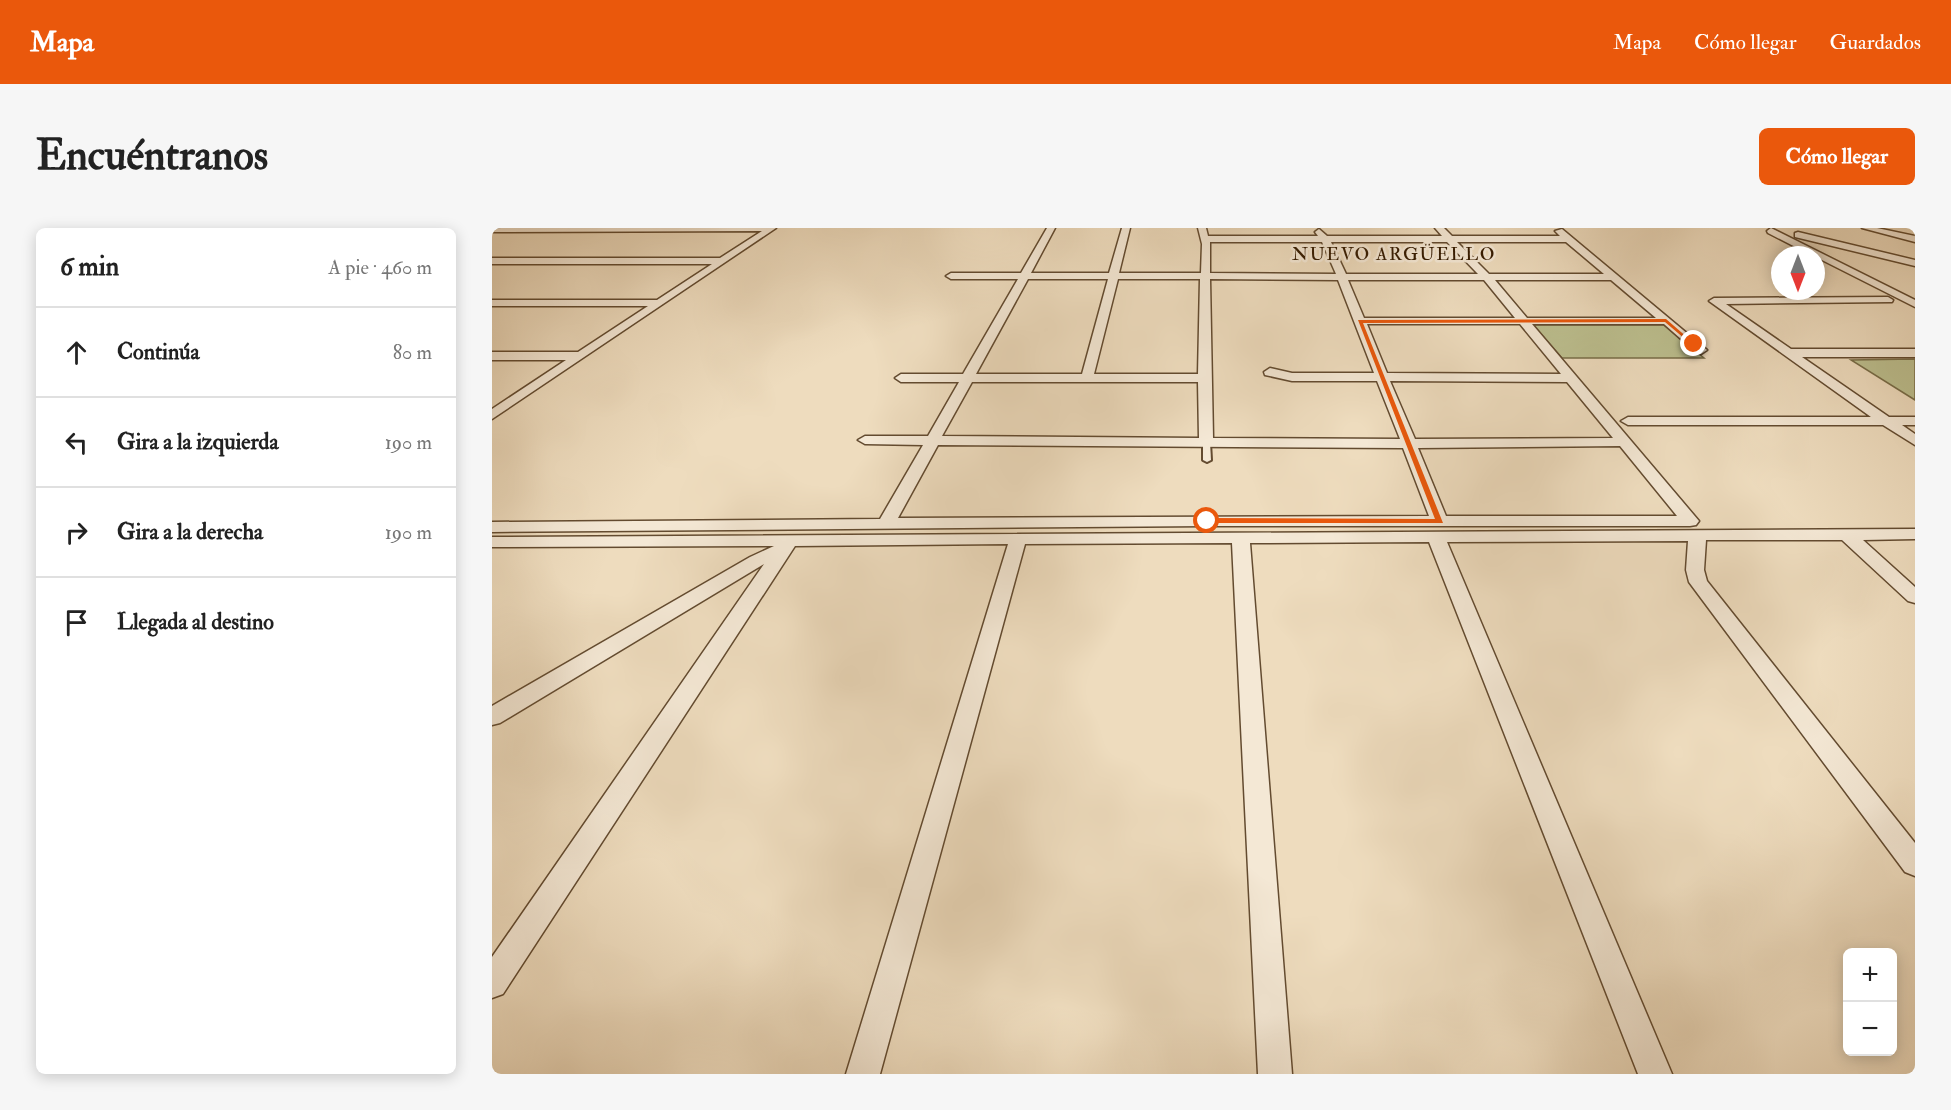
<!DOCTYPE html>
<html lang="es">
<meta charset="utf-8">
<style>
:root{--surface:#fff;--page:#f6f6f6;--text:#222;--muted:#767676;--line:#e0e0e0;--accent:#ea580c}
body{margin:0;font-family:"IM FELL Double Pica",serif;background:var(--page);color:var(--text)}
.controls{position:absolute;right:18px;bottom:18px;display:grid;overflow:hidden;border-radius:9px;box-shadow:0 3px 15px #0003}
.controls button{width:54px;height:54px;display:grid;place-items:center;padding:0;border:0;border-bottom:2px solid var(--line);background:var(--surface);color:var(--text);font:30px sans-serif}
.compass{position:absolute;left:1279px;top:18px;width:54px;height:54px;border-radius:50%;background:var(--surface);box-shadow:0 3px 15px #0003;rotate:180deg}
.stop{position:absolute;width:18px;height:18px;margin:-14px;border:4px solid #ea580c;border-radius:50%;background:#fff}
.stop.end{background:#ea580c;border-color:#fff;box-shadow:0 2px 6px #0008}
.list{margin:0;padding:0;list-style:none}
h2{display:flex;justify-content:space-between;align-items:center;height:78px;margin:0;padding:0 24px;font-size:26px}
h2 small{font-size:20px;font-weight:400;color:var(--muted)}
.list li{display:grid;grid-template-columns:39px 1fr auto;gap:18px;align-items:center;box-sizing:border-box;height:90px;padding:0 24px;border-top:2px solid var(--line)}
.list b{display:block;font-size:22px;white-space:nowrap}
.list em{font-size:20px;font-style:normal;color:var(--muted)}
.icon{flex:none;width:33px;height:33px;fill:none;stroke:currentColor;stroke-width:2;stroke-linecap:round;stroke-linejoin:round}
.map{position:relative;flex:none;width:1423px;height:846px;overflow:hidden;border-radius:9px}
header{display:flex;align-items:center;gap:36px;box-sizing:border-box;height:84px;padding:0 30px;background:var(--accent);color:#fff}
header strong{font-size:28px}
nav{display:flex;gap:33px;margin-inline-start:auto;font-size:21px}
.intro{display:flex;align-items:center;justify-content:space-between;box-sizing:border-box;height:144px;padding:0 36px}
h1{margin:0;font-size:42px}
.button{padding:15px 27px;border-radius:9px;background:var(--accent);color:#fff;font-size:21px;font-weight:700}
main{display:flex;gap:36px;padding:0 36px}
aside{flex:1;background:var(--surface);border-radius:9px;box-shadow:0 3px 15px #0003}
.map>svg:first-child{display:block}
.green{fill:#bcbf8f;stroke:#786d48;stroke-width:1.5}
.lines{fill:none;stroke-linecap:round;stroke-linejoin:round}
.lane-casing{stroke:#634b30;stroke-width:4}
.street-casing{stroke:#634b30;stroke-width:3}
.lane{fill:#f4e8d5;fill-rule:evenodd}
.street{fill:#f4e8d5;fill-rule:evenodd}
.route{fill:#ea580c}
.labels{text-anchor:middle;stroke-width:5;stroke-linejoin:round;paint-order:stroke}
.far-neighbourhood-label{font-size:18px;letter-spacing:1.5px;fill:#351b00;stroke:#f4e8d5}
</style>
<header>
<strong>Mapa</strong>
<nav><a>Mapa</a><a>Cómo llegar</a><a>Guardados</a></nav>
</header>
<div class="intro"><h1>Encuéntranos</h1><a class="button">Cómo llegar</a></div>
<main>
<aside>
<h2>6 min<small>A pie · 460 m</small></h2>
<ul class="list">
<li><svg class="icon" aria-label="ahead" viewBox="0 0 24 24"><path d="M12 20V5M6 11l6-6 6 6"/></svg><div><b>Continúa</b></div><em>80 m</em></li>
<li><svg class="icon" aria-label="left" viewBox="0 0 24 24"><path d="M17 20v-9H6M10 6l-5 5 5 5"/></svg><div><b>Gira a la izquierda</b></div><em>190 m</em></li>
<li><svg class="icon" aria-label="right" viewBox="0 0 24 24"><path d="M7 20v-9h11M14 6l5 5-5 5"/></svg><div><b>Gira a la derecha</b></div><em>190 m</em></li>
<li><svg class="icon" aria-label="arrive" viewBox="0 0 24 24"><path d="M6 21V4h12l-3 4 3 4H6"/></svg><div><b>Llegada al destino</b></div></li>
</ul>
</aside>
<div class="map">
<svg width="1423" height="846" viewBox="0 0 1423 846">
<rect width="100%" height="100%" fill="#eedcbe"/>
<filter id="stains"><feTurbulence type="fractalNoise" baseFrequency=".00333" numOctaves="4"/><feColorMatrix values="0 0 0 0 .2 0 0 0 0 .09 0 0 0 0 .02 0 0 0 .5 -.17"/></filter>
<radialGradient id="worn" r=".72"><stop offset=".6" stop-color="#630" stop-opacity="0"/><stop offset="1" stop-color="#630" stop-opacity=".3"/></radialGradient>
<g class="green">
<polygon points="1041,97 1172,97 1212,130 1070,130"/>
<polygon points="1423,131 1423,172 1359,132"/>
</g>
<g class="lines">
<g class="lane-casing">
<polygon id="lane" points="711,212 718,214 719,232 715,234 711,232"/>
</g>
<g class="street-casing">
<g id="street">
<polygon points="0,0 284,0 0,191 0,181 74,132 0,132 0,124 86,124 156,78 0,78 0,72 165,72 220,36 0,36 0,30 228,30 270,3 0,4"/>
<path d="M555,0H563L539,45H617L630,0H638L627,45H709L710,16L706,0H714L716,8H826L823,4L827,1L835,8H950L943,0H952L960,8H1068L1063,3L1070,1L1215,122L1209,126L1205,125L1172,96H1040L1207,293L1204,297L1198,298H715L0,304V294L388,291L431,217L373,216L366,212L373,208H436L467,154H409L403,150L409,146H471L526,51H459L454,48L459,45H529ZM718,14H830L844,46L718,45ZM839,14H955L986,46H854ZM965,14H1074L1112,46H997ZM536,51H616L590,146H484ZM626,51H708L706,146H602ZM718,51L846,52L882,145H800L778,140L772,144L773,147L800,153H885L908,211L721,210ZM856,52H992L1023,90H872ZM1003,52H1119L1164,90H1035ZM875,96H1028L1069,146L895,145ZM898,153L1075,154L1121,210L923,211ZM480,154H706L707,210L450,208ZM446,217L911,220L937,288L406,290ZM1128,218L1185,288H954L926,220Z"/>
<polygon points="1279,0 1423,72 1423,79 1324,29 1324,27 1319,27 1276,5 1275,3"/>
<polygon points="1370,0 1385,0 1423,8 1423,14"/>
<polygon points="1306,4 1423,32 1423,38 1303,9 1303,5"/>
<polygon points="1396,69 1401,72 1400,74 1234,76 1299,121 1423,121 1423,129 1310,129 1397,189 1423,189 1423,197 1410,197 1423,206 1423,217 1391,197 1136,197 1129,193 1136,189 1379,189 1217,73 1222,70"/>
<polygon points="1423,301 1423,311 1371,312 1423,359 1423,375 1416,373 1350,312 1214,312 1212,342 1215,353 1423,615 1423,648 1413,644 1197,354 1194,342 1196,313 955,314 1180,846 1146,846 937,314 758,315 800,846 766,846 740,315 533,316 388,846 354,846 516,316 303,318 11,766 0,770 0,729 272,336 8,495 0,497 0,478 258,329 282,318 0,319 0,309"/>
</g>
</g>
<use href="#lane" class="lane"/>
<use href="#street" class="street"/>
</g>
<polygon class="route" points="1174,91 1204,117 1200,117 1173,94 871,95 951,295 715,295 711,293 715,290 943,291 866,92"/>
<g class="labels">
<g class="far-neighbourhood-label">
<text x="902" y="32">NUEVO ARGÜELLO</text>
</g>
</g>
<rect width="100%" height="100%" filter="url(#stains)"/>
<rect width="100%" height="100%" fill="url(#worn)"/>
</svg>
<div class="controls">
<button>+</button>
<button>−</button>
</div>
<svg class="compass" viewBox="-18 -18 36 36"><path d="M0-13l5 13h-10z" fill="#e53935"/><path d="M0 13l5-13h-10z" fill="#767676"/></svg>
<div class="stop" style="left:715px;top:293px"></div>
<div class="stop end" style="left:1202px;top:116px"></div>
</div>
</main>
